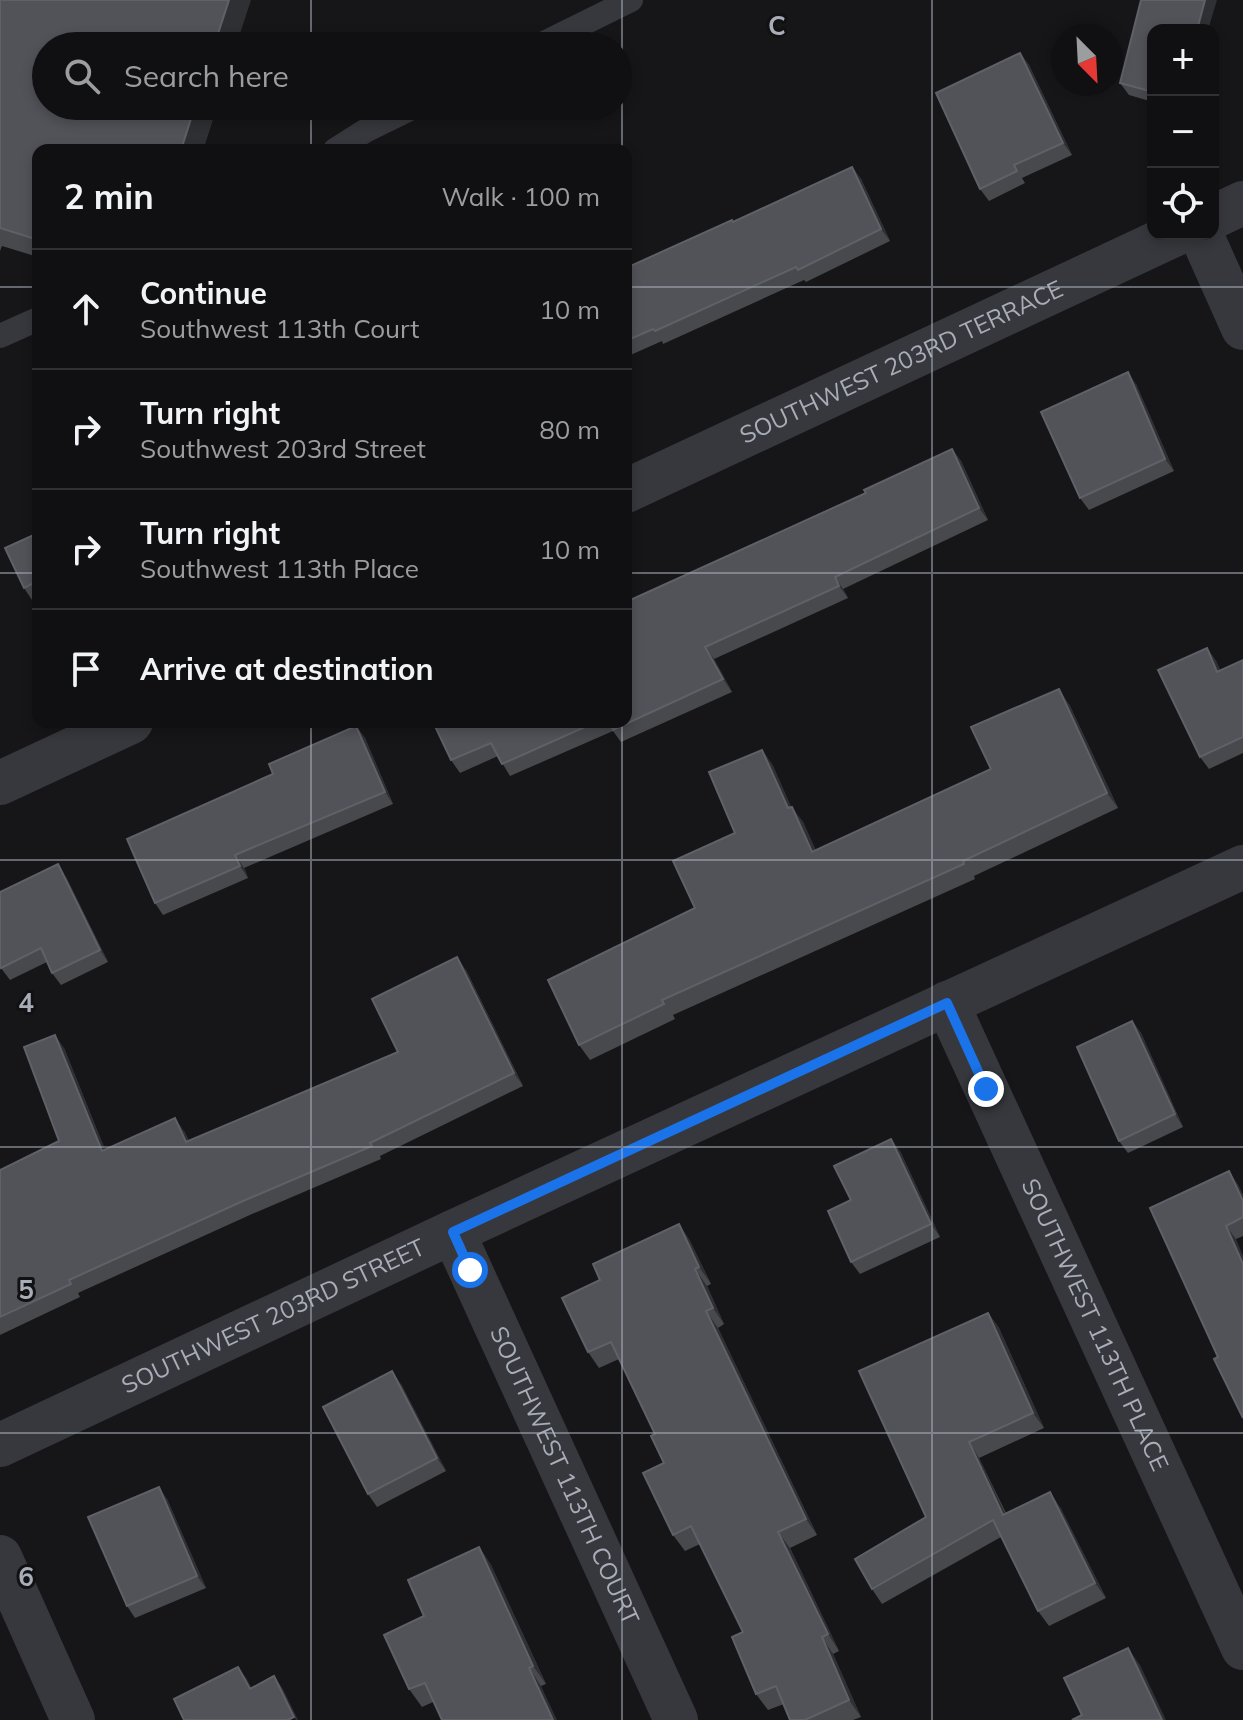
<!DOCTYPE html>
<meta charset="utf-8">
<style>
:root{--surface:#101012;--page:#19191b;--text:#f1f3f6;--muted:#9c9d9f;--line:#303032}
body{margin:0;font-family:Mulish,sans-serif;background:var(--page);color:var(--text)}
.controls{position:absolute;right:24px;top:24px;display:grid;overflow:hidden;border-radius:16px;box-shadow:0 4px 12px #0003}
.controls button{width:72px;height:72px;display:grid;place-items:center;padding:0;border:0;border-bottom:2px solid var(--line);background:var(--surface);color:var(--text);font:40px sans-serif}
.compass{position:absolute;left:1051px;top:24px;width:72px;height:72px;border-radius:50%;background:var(--surface);box-shadow:0 4px 12px #0003;rotate:156deg}
.stop{position:absolute;width:24px;height:24px;margin:-18px;border:6px solid #1a73e8;border-radius:50%;background:#fff}
.stop.end{background:#1a73e8;border-color:#fff;box-shadow:0 2px 8px #0008}
.list{margin:0;padding:0;list-style:none}
h2{display:flex;justify-content:space-between;align-items:center;height:104px;margin:0;padding:0 32px;font-size:34px}
h2 small{font-size:26px;font-weight:400;color:var(--muted)}
.list li{display:grid;grid-template-columns:52px 1fr auto;gap:24px;align-items:center;box-sizing:border-box;height:120px;padding:0 32px;border-top:2px solid var(--line)}
.list b{display:block;font-size:30px;white-space:nowrap}
.list p{margin:0;font-size:26px;white-space:nowrap;color:var(--muted)}
.list em{font-size:26px;font-style:normal;color:var(--muted)}
.icon{flex:none;width:44px;height:44px;fill:none;stroke:currentColor;stroke-width:2;stroke-linecap:round;stroke-linejoin:round}
.map{position:relative;flex:none;width:1243px;height:1720px;overflow:hidden}
.search{position:absolute;background:var(--surface);box-shadow:0 4px 12px #0003;left:32px;top:32px;width:600px;height:88px;display:flex;align-items:center;gap:20px;box-sizing:border-box;padding:0 28px;border-radius:44px;color:var(--muted);font-size:30px}
.panel{position:absolute;background:var(--surface);box-shadow:0 4px 12px #0003;left:32px;top:144px;width:600px;height:584px;border-radius:16px}
.map>svg:first-child{display:block}
.lines{fill:none;stroke-linecap:round;stroke-linejoin:round}
.lane{stroke:#37383d;stroke-width:24}
.street{stroke:#37383d;stroke-width:44}
.wall{fill:#47494d}
.shaded-wall{fill:#2f3033}
.building{fill:#525359;stroke:#5f6168;stroke-width:2}
.route{stroke:#1a73e8;stroke-width:10}
.grid{fill:none;stroke:#a8adb8;stroke-width:2;stroke-opacity:0.55}
.labels{text-anchor:middle;stroke-width:6;stroke-linejoin:round;paint-order:stroke}
.street-label{font-size:24px;fill:#a8adb8;stroke:#111113}
.grid-label{font-size:26px;text-anchor:middle;font-weight:bold;fill:#a8adb8;stroke:#111113;stroke-width:6;stroke-linejoin:round;paint-order:stroke}
</style>
<div class="map">
<svg width="1243" height="1720" viewBox="0 0 1243 1720">
<rect width="100%" height="100%" fill="#161618"/>
<g class="lines">
<g class="lane">
<polyline points="538,46 631,0"/>
<polyline points="335,150 365,131 416,106"/>
<polyline points="0,336 38,319"/>
</g>
<g class="street">
<polyline points="1213,217 1243,203"/>
<polyline points="1201,234 1243,328"/>
<path id="s1" d="M626,491L1176,234"/>
<polyline points="0,783 131,722"/>
<path id="s2" d="M947,1003L1243,1648"/>
<path id="s3" d="M453,1232L676,1720"/>
<path id="s4" d="M0,1445L453,1232L1243,867"/>
<polyline points="0,1557 73,1720"/>
</g>
</g>
<g class="wall">
<polygon points="0,0 46,106 217,106 203,150 38,150 38,257 2,246 0,251"/>
<polygon points="1153,30 1153,102 1129,95 1120,83"/>
<polygon points="1020,53 1029,65 1072,155 1022,178 1025,183 989,201 980,189"/>
<polygon points="852,167 861,179 890,241 806,282 804,280 663,344 662,341 626,357 626,272"/>
<polygon points="1136,384 1174,471 1089,510 1080,498"/>
<polygon points="952,449 961,461 988,520 843,589 848,598 714,659 732,692 621,742 613,731 510,776 498,756 460,773 451,760 433,722 626,722 866,493"/>
<polygon points="38,533 38,597 32,600 24,588"/>
<polygon points="1207,648 1216,661 1220,670 1243,660 1243,753 1209,769 1200,757"/>
<polygon points="1069,704 1118,808 974,876 975,879 673,1015 675,1019 590,1060 579,1045 695,908 735,833 762,750 773,766 791,807 803,822 816,851 991,769"/>
<polygon points="356,726 365,738 393,804 244,868 248,878 163,915 155,903 273,774"/>
<polygon points="66,877 108,962 61,985 52,973 47,962 10,980 1,968"/>
<polygon points="466,970 523,1086 380,1156 381,1159 252,1214 78,1293 80,1297 0,1335 0,1170 59,1141 64,1048 105,1150 184,1131 189,1141 398,1052"/>
<polygon points="1132,1021 1141,1033 1183,1127 1128,1153 1119,1141"/>
<polygon points="900,1151 940,1237 860,1274 851,1262 851,1200"/>
<polygon points="1229,1171 1238,1185 1243,1195 1243,1236 1236,1239 1218,1357"/>
<polygon points="679,1224 690,1241 711,1284 707,1286 724,1324 718,1328 817,1535 790,1548 839,1651 833,1654 861,1717 853,1720 790,1720 784,1704 768,1710 756,1694 743,1632 700,1544 685,1551 673,1535 664,1463 655,1434 619,1359 599,1368 588,1352 600,1280"/>
<polygon points="988,1313 999,1328 1044,1428 979,1458 1006,1513 1060,1507 1106,1598 1049,1626 1038,1611 1001,1537 882,1604 872,1589 926,1517"/>
<polygon points="401,1384 446,1471 377,1507 368,1494"/>
<polygon points="167,1499 206,1588 135,1618 127,1606"/>
<polygon points="479,1547 491,1565 546,1684 541,1686 433,1702 422,1707 409,1689 424,1616"/>
</g>
<g class="shaded-wall">
<polygon points="229,0 251,0 236,46 214,46"/>
<polygon points="1205,0 1217,0 1208,30 1197,30"/>
<polygon points="1020,53 1029,65 1072,155 1063,143"/>
<polygon points="195,106 217,106 203,150 181,150"/>
<polygon points="852,167 861,179 890,241 881,229"/>
<polygon points="1128,372 1136,384 1174,471 1165,459"/>
<polygon points="952,449 961,461 988,520 979,508"/>
<polygon points="835,577 843,589 848,598 839,586"/>
<polygon points="705,647 714,659 732,692 723,679"/>
<polygon points="1207,648 1216,661 1226,684 1217,672"/>
<polygon points="1059,689 1069,704 1118,808 1107,793"/>
<polygon points="356,726 365,738 393,804 385,792"/>
<polygon points="762,750 773,766 799,824 788,808"/>
<polygon points="792,807 803,822 823,867 812,852"/>
<polygon points="235,855 244,868 248,878 240,866"/>
<polygon points="58,864 66,877 108,962 100,950"/>
<polygon points="457,957 466,970 523,1086 514,1073"/>
<polygon points="1132,1021 1141,1033 1183,1127 1175,1114"/>
<polygon points="55,1035 64,1048 111,1164 102,1151"/>
<polygon points="175,1118 184,1131 196,1155 186,1142"/>
<polygon points="891,1139 900,1151 940,1237 931,1224"/>
<polygon points="1229,1171 1238,1185 1243,1195 1243,1201"/>
<polygon points="679,1224 690,1241 711,1284 699,1267"/>
<polygon points="1226,1226 1236,1239 1243,1256 1243,1264"/>
<polygon points="695,1269 707,1286 724,1324 713,1308"/>
<polygon points="706,1311 718,1328 817,1535 806,1519"/>
<polygon points="988,1313 999,1328 1044,1428 1033,1413"/>
<polygon points="392,1371 401,1384 446,1471 437,1458"/>
<polygon points="969,1442 979,1458 1013,1530 1003,1515"/>
<polygon points="159,1487 167,1499 206,1588 197,1576"/>
<polygon points="1050,1492 1060,1507 1106,1598 1095,1583"/>
<polygon points="778,1532 790,1548 839,1651 828,1634"/>
<polygon points="479,1547 491,1565 546,1684 533,1666"/>
<polygon points="822,1637 833,1654 861,1717 849,1700"/>
<polygon points="1128,1648 1140,1665 1166,1720 1162,1720"/>
<polygon points="238,1667 247,1679 258,1701 250,1689"/>
<polygon points="529,1668 541,1686 557,1720 553,1720"/>
<polygon points="274,1676 283,1689 298,1720 296,1720 294,1717"/>
</g>
<g class="building">
<polygon points="0,0 229,0 214,46 46,46 46,106 195,106 181,150 38,150 38,240 0,228"/>
<polygon points="1141,0 1205,0 1197,30 1153,30 1153,92 1120,83"/>
<polygon points="1020,53 1063,143 1014,165 1017,171 980,189 936,93"/>
<polygon points="852,167 881,229 798,270 796,267 655,331 653,329 626,341 626,272 627,272 626,268 732,220 733,222"/>
<polygon points="1128,372 1165,459 1080,498 1041,412"/>
<polygon points="952,449 979,508 835,577 839,586 705,647 723,679 613,730 609,722 626,722 626,602 866,493 864,490"/>
<polygon points="38,533 38,581 24,588 5,548"/>
<polygon points="1207,648 1217,672 1243,660 1243,737 1200,757 1158,670"/>
<polygon points="1059,689 1107,793 963,861 964,864 662,1000 664,1004 579,1045 548,980 695,908 673,861 735,833 709,772 762,750 788,808 792,807 812,852 991,769 971,727"/>
<polygon points="433,722 596,722 502,764 491,743 451,760"/>
<polygon points="356,726 385,792 235,855 240,866 155,903 127,839 273,774 269,764"/>
<polygon points="58,864 100,950 52,973 41,948 1,968 0,965 0,892"/>
<polygon points="457,957 514,1073 370,1143 372,1146 243,1201 69,1280 71,1284 0,1317 0,1170 59,1141 24,1047 55,1035 102,1151 175,1118 186,1142 398,1052 372,999"/>
<polygon points="1132,1021 1175,1114 1119,1141 1077,1047"/>
<polygon points="891,1139 931,1224 851,1262 828,1211 851,1200 834,1166"/>
<polygon points="1229,1171 1243,1201 1243,1217 1226,1226 1243,1264 1243,1418 1214,1359 1218,1357 1150,1208"/>
<polygon points="679,1224 699,1267 695,1269 713,1308 706,1311 806,1519 778,1532 828,1634 822,1637 849,1700 805,1720 790,1720 776,1686 756,1694 732,1637 743,1632 691,1526 673,1535 643,1473 664,1463 651,1436 655,1434 611,1342 588,1352 562,1298 600,1280 593,1264"/>
<polygon points="988,1313 1033,1413 969,1442 1003,1515 1050,1492 1095,1583 1038,1611 993,1520 872,1589 855,1559 926,1517 859,1371"/>
<polygon points="392,1371 437,1458 368,1494 323,1407"/>
<polygon points="159,1487 197,1576 127,1606 88,1517"/>
<polygon points="479,1547 533,1666 529,1668 553,1720 442,1720 425,1683 409,1689 384,1635 424,1616 408,1580"/>
<polygon points="1128,1648 1162,1720 1072,1720 1082,1715 1064,1678"/>
<polygon points="238,1667 250,1689 274,1676 294,1717 288,1720 184,1720 174,1699"/>
</g>
<g class="lines">
<polyline class="route" points="470,1270 453,1232 947,1003 986,1089"/>
</g>
<path class="grid" d="M311,0V46M622,0V150M932,0V1720M311,106V150M0,287H38M626,287H1243M0,573H38M626,573H1243M311,722V1720M622,722V1720M0,860H1243M0,1147H1243M0,1433H1243"/>
<g class="labels">
<g class="street-label">
<text dy="8" stroke="none"><textPath href="#s1" startOffset="304">SOUTHWEST 203RD TERRACE</textPath></text>
<text dy="8" stroke="none"><textPath href="#s4" startOffset="302">SOUTHWEST 203RD STREET</textPath></text>
<text dy="8" stroke="none"><textPath href="#s2" startOffset="354">SOUTHWEST 113TH PLACE</textPath></text>
<text dy="8" stroke="none"><textPath href="#s3" startOffset="268">SOUTHWEST 113TH COURT</textPath></text>
</g>
</g>
<g class="grid-label">
<text x="777" y="35">C</text>
<text x="26" y="1012">4</text>
<text x="26" y="1299">5</text>
<text x="26" y="1586">6</text>
</g>
</svg>
<div class="controls">
<button>+</button>
<button>−</button>
<button><svg class="icon" aria-label="locate" viewBox="0 0 24 24"><circle cx="12" cy="12" r="6"/><path d="M12 2v4M12 18v4M2 12h4M18 12h4"/></svg></button>
</div>
<svg class="compass" viewBox="-18 -18 36 36"><path d="M0-13l5 13h-10z" fill="#e53935"/><path d="M0 13l5-13h-10z" fill="#9c9d9f"/></svg>
<div class="stop" style="left:470px;top:1270px"></div>
<div class="stop end" style="left:986px;top:1089px"></div>
<div class="search"><svg class="icon" aria-label="search" viewBox="0 0 24 24"><circle cx="10" cy="10" r="6"/><path d="M15 15l6 6"/></svg>Search here</div>
<section class="panel">
<h2>2 min<small>Walk · 100 m</small></h2>
<ul class="list">
<li><svg class="icon" aria-label="ahead" viewBox="0 0 24 24"><path d="M12 20V5M6 11l6-6 6 6"/></svg><div><b>Continue</b><p>Southwest 113th Court</p></div><em>10 m</em></li>
<li><svg class="icon" aria-label="right" viewBox="0 0 24 24"><path d="M7 20v-9h11M14 6l5 5-5 5"/></svg><div><b>Turn right</b><p>Southwest 203rd Street</p></div><em>80 m</em></li>
<li><svg class="icon" aria-label="right" viewBox="0 0 24 24"><path d="M7 20v-9h11M14 6l5 5-5 5"/></svg><div><b>Turn right</b><p>Southwest 113th Place</p></div><em>10 m</em></li>
<li><svg class="icon" aria-label="arrive" viewBox="0 0 24 24"><path d="M6 21V4h12l-3 4 3 4H6"/></svg><div><b>Arrive at destination</b></div></li>
</ul>
</section>
</div>
